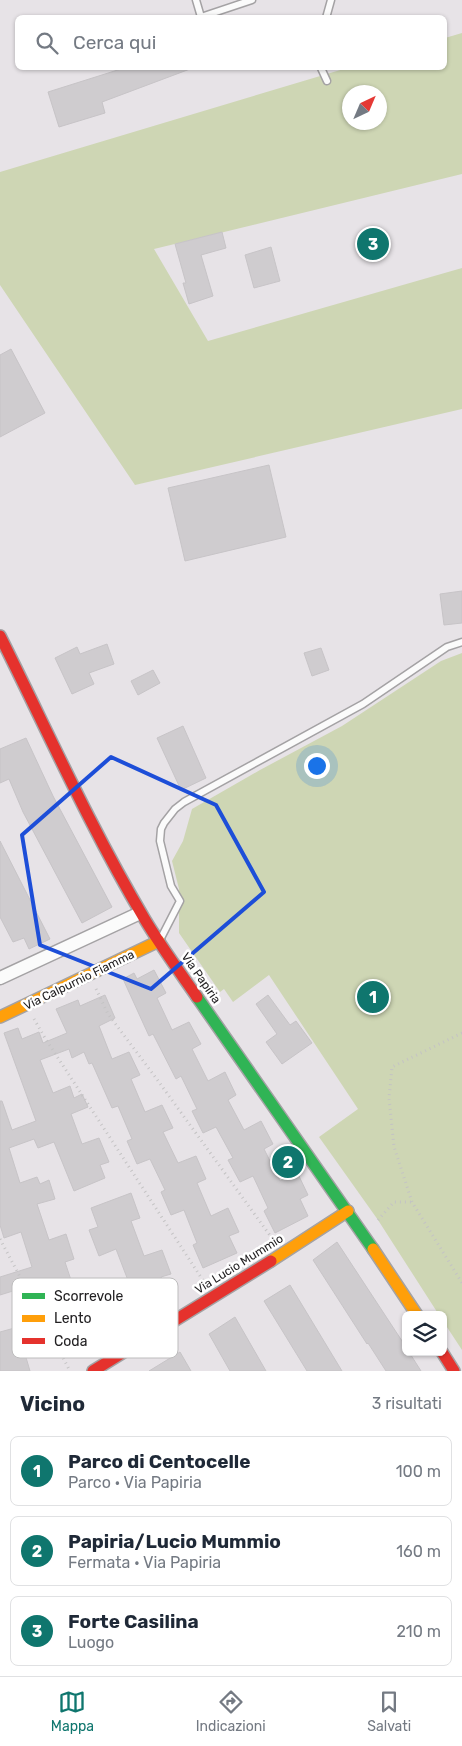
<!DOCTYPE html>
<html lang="it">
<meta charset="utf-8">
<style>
:root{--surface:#fff;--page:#f2f2f3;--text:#1f2937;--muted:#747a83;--line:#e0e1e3;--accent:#0f766e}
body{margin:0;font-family:Rubik,sans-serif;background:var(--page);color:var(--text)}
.controls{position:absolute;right:15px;bottom:15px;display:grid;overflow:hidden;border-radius:8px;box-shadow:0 1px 4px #0004}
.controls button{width:45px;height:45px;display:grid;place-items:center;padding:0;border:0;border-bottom:1px solid var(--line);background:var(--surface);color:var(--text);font:25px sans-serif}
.compass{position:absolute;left:342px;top:85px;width:45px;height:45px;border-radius:50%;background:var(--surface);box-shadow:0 1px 4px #0004;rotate:44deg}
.you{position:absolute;left:316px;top:765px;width:18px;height:18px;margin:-12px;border:4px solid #fff;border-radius:50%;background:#1a73e8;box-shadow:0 0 0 8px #1a73e833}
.badge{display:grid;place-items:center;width:32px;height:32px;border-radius:50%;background:var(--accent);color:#fff;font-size:16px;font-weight:700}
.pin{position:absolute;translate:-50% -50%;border:2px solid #fff;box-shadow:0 1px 5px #0006}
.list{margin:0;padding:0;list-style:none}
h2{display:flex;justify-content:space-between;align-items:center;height:65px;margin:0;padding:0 20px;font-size:21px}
h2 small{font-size:16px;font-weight:400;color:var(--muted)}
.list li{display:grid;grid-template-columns:32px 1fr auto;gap:15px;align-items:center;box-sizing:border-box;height:70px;margin:0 10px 10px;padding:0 10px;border:1px solid var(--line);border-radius:8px}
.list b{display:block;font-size:19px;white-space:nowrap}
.list p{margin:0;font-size:16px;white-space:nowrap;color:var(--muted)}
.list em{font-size:16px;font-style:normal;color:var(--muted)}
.icon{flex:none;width:28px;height:28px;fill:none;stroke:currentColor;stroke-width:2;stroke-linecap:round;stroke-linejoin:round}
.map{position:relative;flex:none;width:462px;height:1371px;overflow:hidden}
.search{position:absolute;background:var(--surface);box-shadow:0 1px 4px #0004;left:15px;right:15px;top:15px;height:55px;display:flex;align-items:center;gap:12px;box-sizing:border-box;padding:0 18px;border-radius:8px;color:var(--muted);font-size:19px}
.sheet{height:305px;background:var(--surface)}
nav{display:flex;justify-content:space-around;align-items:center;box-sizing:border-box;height:70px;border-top:1px solid var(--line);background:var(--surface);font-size:14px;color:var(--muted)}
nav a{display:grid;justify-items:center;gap:2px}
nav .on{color:var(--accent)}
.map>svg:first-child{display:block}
.green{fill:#ced6b4;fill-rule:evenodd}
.building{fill:#cfcccf;stroke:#c7c4c7}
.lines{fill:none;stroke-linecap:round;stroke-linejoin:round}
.lane-casing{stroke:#a4a2a4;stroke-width:9}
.street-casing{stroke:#a4a2a4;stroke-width:15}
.fast-casing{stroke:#a4a2a4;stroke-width:14}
.slow-casing{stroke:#a4a2a4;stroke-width:14}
.jam-casing{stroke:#a4a2a4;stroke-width:14}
.path{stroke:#c4c3c4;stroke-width:3;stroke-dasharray:1 4;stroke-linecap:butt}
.lane{stroke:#fbfbfb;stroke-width:6}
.street{stroke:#fbfbfb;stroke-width:12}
.fast{stroke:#30b455;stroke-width:11}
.slow{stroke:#ff9f0a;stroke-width:11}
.jam{stroke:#e5322d;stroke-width:11}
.marked{fill:none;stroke:#1d4ed8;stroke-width:4;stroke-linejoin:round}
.labels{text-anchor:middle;stroke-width:5;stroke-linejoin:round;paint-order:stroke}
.street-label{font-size:12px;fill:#222022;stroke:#fff}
.key{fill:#fff;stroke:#bdbcbd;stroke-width:1}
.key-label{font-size:14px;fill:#222022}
</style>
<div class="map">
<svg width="462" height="1371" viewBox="0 0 462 1371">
<rect width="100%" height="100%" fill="#e7e3e7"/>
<g class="green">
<path d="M462,33V174L154,249L208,341L462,268V409L135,485L0,285V172L347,68H444L445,38ZM350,92H380V122H350Z"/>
<polygon points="462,653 462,1350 443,1321 443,1315 439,1315 378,1220 319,1137 358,1109 269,975 233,1002 224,989 220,992 179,933 179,889 172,861 183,841 192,809 260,770 342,726 441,661"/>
</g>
<g class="building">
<polygon points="124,68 190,68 190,69 102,102 105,113 59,127 48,92"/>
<polygon points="222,232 226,248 201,255 213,296 189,304 183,283 186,283 175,244"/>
<polygon points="271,247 280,281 254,288 245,255"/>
<polygon points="11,349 45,413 0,437 0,355"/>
<polygon points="269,465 286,537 185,561 168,488"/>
<polygon points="462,591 462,623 444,625 440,594"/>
<polygon points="107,644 114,664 89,673 94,684 72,694 55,658 77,647 80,654"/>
<polygon points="321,648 329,670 312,676 304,653"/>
<polygon points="153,670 160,683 138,695 131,681"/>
<polygon points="183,726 206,778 181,790 157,738"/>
<polygon points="26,738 53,796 112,907 82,923 23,812 9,779 0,783 0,749"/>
<polygon points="0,841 50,939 29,949 24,938 13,942 0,917"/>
<polygon points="154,970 166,993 157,998 172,1030 189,1022 201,1044 192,1049 208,1081 225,1072 236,1095 228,1100 244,1130 261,1121 273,1144 264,1149 280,1181 297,1172 308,1195 300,1199 308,1216 275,1233 264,1211 268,1208 253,1176 240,1182 228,1160 233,1158 216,1127 203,1133 192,1111 197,1109 181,1076 176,1079 153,1034 149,1036 123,979 134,973 137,979"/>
<polygon points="105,995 115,1018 99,1026 112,1059 129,1052 140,1075 131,1079 145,1112 162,1105 173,1128 163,1132 178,1163 196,1156 206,1179 197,1183 211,1216 228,1208 239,1232 229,1236 237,1253 203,1268 193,1245 197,1243 184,1210 171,1215 161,1192 165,1190 150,1159 137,1164 127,1141 132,1139 118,1106 112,1108 92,1063 89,1064 84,1052 72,1058 69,1049 40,1060 53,1093 70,1086 74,1098 82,1094 88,1107 71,1114 82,1144 99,1138 109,1162 100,1165 105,1178 74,1191 54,1142 38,1148 34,1139 9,1148 20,1183 37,1177 40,1184 49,1180 55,1199 37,1204 49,1240 66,1234 74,1259 65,1262 77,1298 95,1292 103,1316 94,1319 100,1337 65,1349 57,1325 61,1324 50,1290 32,1296 29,1286 0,1295 0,1277 32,1267 21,1232 4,1238 0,1225 0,1101 2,1101 12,1130 36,1121 4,1033 18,1028 22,1039 39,1032 43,1043 67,1033 56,1009 78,1000 80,1006"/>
<polygon points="268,995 290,1025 296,1021 312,1043 282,1064 266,1042 277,1034 256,1004"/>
<polygon points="131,1193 140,1218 131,1221 144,1256 162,1250 171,1274 161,1277 168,1295 133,1308 124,1284 129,1283 116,1249 99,1256 89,1230 98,1227 91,1208"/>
<polygon points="337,1242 406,1347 406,1352 409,1352 421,1371 386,1371 368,1343 367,1344 313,1260"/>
<polygon points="290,1285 342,1371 307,1371 264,1301"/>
<polygon points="235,1317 266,1371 230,1371 209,1334"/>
<polygon points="29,1324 36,1348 25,1354 30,1371 0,1371 0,1332"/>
<polygon points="180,1352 191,1371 149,1371"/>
</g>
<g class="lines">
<g class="lane-casing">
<g id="lane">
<polyline points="196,0 201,17 252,0"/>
<polyline points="326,18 331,0"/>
<polyline points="321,68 327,81"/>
<polyline points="161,938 180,901 171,886 160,841 161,829 164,823 175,809 184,802 363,704 447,647 462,642"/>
</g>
</g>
<g class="street-casing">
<polyline id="street" points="0,978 140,913"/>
</g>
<g class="fast-casing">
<polyline id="fast" points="197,997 373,1249"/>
</g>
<g class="slow-casing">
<g id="slow">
<polyline points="0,1017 159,941"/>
<polyline points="373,1249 417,1315"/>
<polyline points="271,1261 348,1211"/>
</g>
</g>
<g class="jam-casing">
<g id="jam">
<path d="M0,636C47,730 90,827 144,918C160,945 179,971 197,997"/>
<polyline points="442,1352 454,1371"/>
<polyline points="93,1371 271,1261"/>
</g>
</g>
<g class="path">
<polyline points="96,989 108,1014 156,1078 274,1241"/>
<polyline points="34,1019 45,1038 204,1282"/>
<polyline points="462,1033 392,1067 389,1098 394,1147 412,1202 462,1283"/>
<polyline points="378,1220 394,1202 412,1202"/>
<polyline points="0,1239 70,1371"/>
</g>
<use href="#lane" class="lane"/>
<use href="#street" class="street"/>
<use href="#fast" class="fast"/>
<use href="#slow" class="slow"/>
<use href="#jam" class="jam"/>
</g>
<path class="marked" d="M111,757L216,805L264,892L151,989L40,945L22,835Z"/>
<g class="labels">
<g class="street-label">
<text transform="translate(201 978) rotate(55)" y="4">Via Papiria</text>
<text transform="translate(79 980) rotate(-26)" y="4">Via Calpurnio Fiamma</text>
<text transform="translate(239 1264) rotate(-32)" y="4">Via Lucio Mummio</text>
</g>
</g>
<rect x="12" y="1278" width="166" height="80" rx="8" class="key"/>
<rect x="22" y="1293" width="23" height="6" fill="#30b455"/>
<rect x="22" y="1315" width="23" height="7" fill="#ff9f0a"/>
<rect x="22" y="1338" width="23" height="6" fill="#e5322d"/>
<g class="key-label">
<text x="54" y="1301">Scorrevole</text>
<text x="54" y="1323">Lento</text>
<text x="54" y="1346">Coda</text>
</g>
</svg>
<div class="controls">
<button><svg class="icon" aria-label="layers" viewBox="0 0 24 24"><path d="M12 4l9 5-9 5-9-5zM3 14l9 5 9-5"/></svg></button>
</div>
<svg class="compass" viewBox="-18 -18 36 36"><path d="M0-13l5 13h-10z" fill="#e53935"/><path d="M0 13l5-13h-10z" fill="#747a83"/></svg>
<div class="you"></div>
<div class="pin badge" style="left:373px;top:997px">1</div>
<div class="pin badge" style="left:288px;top:1162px">2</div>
<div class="pin badge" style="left:373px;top:244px">3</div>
<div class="search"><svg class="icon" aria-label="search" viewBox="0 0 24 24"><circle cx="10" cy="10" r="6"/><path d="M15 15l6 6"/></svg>Cerca qui</div>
</div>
<section class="sheet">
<h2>Vicino<small>3 risultati</small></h2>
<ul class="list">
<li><span class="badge">1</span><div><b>Parco di Centocelle</b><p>Parco · Via Papiria</p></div><em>100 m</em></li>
<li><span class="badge">2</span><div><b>Papiria/Lucio Mummio</b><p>Fermata · Via Papiria</p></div><em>160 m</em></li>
<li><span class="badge">3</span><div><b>Forte Casilina</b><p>Luogo</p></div><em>210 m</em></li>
</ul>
</section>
<nav>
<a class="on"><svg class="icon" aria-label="map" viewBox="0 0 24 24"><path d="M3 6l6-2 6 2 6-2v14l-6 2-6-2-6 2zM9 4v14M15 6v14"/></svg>Mappa</a>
<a><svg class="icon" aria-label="directions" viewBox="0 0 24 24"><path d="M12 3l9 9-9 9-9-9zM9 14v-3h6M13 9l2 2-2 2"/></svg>Indicazioni</a>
<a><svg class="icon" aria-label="saved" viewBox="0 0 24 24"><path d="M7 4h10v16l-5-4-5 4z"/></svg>Salvati</a>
</nav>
